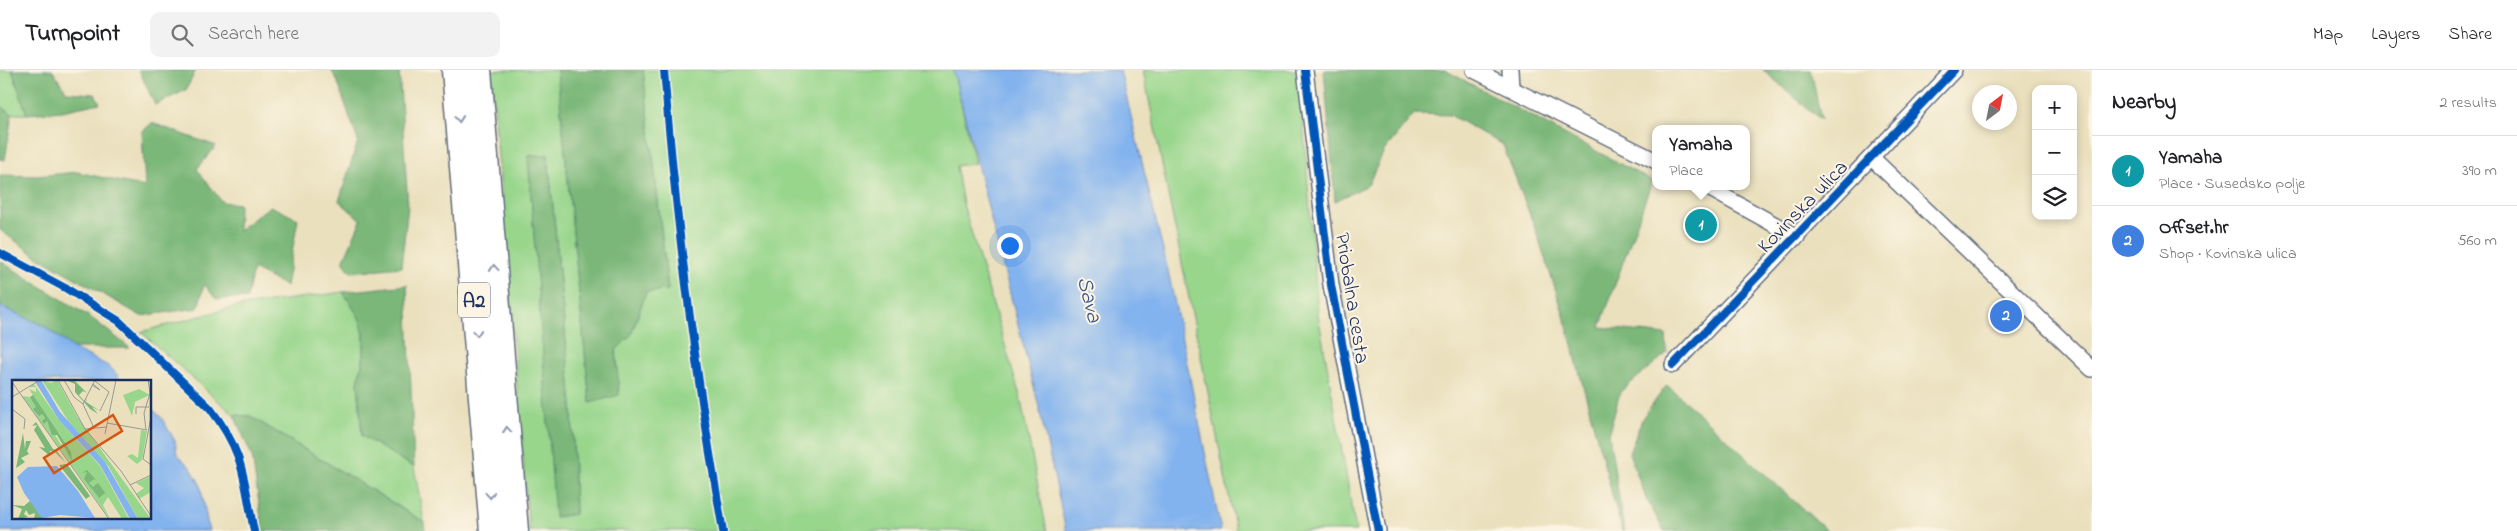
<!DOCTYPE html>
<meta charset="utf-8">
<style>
:root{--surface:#fff;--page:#f2f2f2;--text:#202124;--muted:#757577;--line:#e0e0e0;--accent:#ea580c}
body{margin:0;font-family:"Indie Flower",sans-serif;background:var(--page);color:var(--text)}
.controls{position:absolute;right:15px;top:15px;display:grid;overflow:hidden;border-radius:10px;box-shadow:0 2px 8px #0003}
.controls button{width:45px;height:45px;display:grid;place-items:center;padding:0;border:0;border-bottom:1px solid var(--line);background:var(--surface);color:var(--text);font:25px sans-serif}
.compass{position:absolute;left:1972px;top:15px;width:45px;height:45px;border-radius:50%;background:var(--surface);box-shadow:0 2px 8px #0003;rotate:32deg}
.you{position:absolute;left:1009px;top:175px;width:18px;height:18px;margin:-12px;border:4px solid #fff;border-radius:50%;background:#1a73e8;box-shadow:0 0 0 8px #1a73e833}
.badge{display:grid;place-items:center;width:32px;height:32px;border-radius:50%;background:var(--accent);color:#fff;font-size:16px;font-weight:700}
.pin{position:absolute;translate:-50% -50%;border:2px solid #fff;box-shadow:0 1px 5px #0006}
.popup{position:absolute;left:1652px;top:55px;width:98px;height:65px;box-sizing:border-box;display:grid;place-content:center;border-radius:10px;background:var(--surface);filter:drop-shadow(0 1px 4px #0005);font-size:16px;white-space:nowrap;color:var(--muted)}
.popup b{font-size:19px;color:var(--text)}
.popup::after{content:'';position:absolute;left:50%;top:100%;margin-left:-10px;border:10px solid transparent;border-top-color:var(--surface)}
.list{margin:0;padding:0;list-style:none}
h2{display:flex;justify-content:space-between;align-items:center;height:65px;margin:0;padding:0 20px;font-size:21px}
h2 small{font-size:16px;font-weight:400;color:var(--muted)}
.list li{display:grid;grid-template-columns:32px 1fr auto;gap:15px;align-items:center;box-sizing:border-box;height:70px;padding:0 20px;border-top:1px solid var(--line)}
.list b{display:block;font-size:19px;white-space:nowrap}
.list p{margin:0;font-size:16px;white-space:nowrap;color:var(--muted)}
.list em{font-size:16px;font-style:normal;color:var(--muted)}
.icon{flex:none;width:28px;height:28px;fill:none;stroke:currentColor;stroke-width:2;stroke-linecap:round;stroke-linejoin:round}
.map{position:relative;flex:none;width:2092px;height:461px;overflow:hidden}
header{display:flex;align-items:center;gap:30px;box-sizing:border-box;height:70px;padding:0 25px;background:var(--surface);border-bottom:1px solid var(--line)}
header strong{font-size:24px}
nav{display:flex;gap:28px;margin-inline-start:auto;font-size:18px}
.search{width:350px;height:45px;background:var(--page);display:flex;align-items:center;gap:12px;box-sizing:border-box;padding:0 18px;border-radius:10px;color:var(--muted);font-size:19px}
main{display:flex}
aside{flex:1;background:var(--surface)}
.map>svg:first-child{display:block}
.green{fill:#98d68c;stroke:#5a8275;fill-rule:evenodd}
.forest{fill:#7ab778;stroke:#4a736b}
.water{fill:#83b3ee;stroke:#4f71a6}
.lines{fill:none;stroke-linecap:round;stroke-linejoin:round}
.street-casing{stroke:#636d7f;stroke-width:18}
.highway-casing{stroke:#636d7f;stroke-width:29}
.street{stroke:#fff;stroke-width:15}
.highway{stroke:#fff;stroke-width:26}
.cycleway-casing{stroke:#fcf5e5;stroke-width:11}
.cycleway{stroke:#0057b8;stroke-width:8}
.oneway{stroke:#8d97ae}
.labels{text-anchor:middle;stroke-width:4;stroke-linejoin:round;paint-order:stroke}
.shield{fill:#fcf5e5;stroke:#5e6a86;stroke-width:1}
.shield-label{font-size:20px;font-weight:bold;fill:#1b2f5e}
.street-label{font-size:21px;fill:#1b2f5e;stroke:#fcf5e5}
.water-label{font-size:22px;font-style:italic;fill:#3a5789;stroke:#fcf5e5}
.inset-road{fill:none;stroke:#979997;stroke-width:1}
.view{fill:#d45514;fill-opacity:0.15;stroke:#d45514;stroke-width:2.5}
.inset-edge{fill:none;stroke:#1b2f5e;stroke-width:2.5}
</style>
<header>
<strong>Turnpoint</strong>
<div class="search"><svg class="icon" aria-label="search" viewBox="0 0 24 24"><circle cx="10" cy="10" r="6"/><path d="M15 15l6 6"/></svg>Search here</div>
<nav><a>Map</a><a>Layers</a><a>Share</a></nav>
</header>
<main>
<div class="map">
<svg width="2092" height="461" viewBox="0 0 2092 461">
<rect width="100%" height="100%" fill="#fcf5e5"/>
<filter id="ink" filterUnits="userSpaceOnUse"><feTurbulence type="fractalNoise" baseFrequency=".02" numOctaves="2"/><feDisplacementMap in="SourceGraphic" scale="10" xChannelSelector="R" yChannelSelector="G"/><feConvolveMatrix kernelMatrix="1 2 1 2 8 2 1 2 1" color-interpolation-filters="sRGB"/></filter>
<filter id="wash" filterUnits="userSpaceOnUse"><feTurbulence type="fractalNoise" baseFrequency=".0096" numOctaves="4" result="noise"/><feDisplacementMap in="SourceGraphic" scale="20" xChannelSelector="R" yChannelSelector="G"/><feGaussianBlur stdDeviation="1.12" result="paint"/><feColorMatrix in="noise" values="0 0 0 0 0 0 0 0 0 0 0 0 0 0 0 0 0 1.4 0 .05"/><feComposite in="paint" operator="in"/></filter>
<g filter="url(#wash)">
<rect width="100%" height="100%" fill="#eae0bd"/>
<g class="green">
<polygon points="0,0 12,0 27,44 12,44 0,36"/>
<path d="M491,0H557L590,333L618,299L616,280L631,265L646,222L668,219L643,0H953L975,93L956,96L963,134L1020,326L1047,461H529ZM548,85L572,335L575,444L556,447L528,86Z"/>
<polygon points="1143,0 1299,0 1318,244 1356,461 1236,461"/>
<polygon points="343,222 359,247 364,264 364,285 358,312 362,366 414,397 424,452 250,346 234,345 141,262 234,237"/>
</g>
<g class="forest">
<polygon points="12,0 52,0 67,22 95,24 100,33 62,41 27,44"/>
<polygon points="139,0 196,0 186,20 155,35"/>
<polygon points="331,0 368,0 371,4 372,0 399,0 408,136 401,197 351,202 343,192 361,150 339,131 358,71 337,10"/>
<polygon points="557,0 643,0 668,220 646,222 631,265 616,280 619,325 590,333"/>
<polygon points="1324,0 1445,0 1652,111 1600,257 1666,265 1667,283 1620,322 1609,364 1624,461 1622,461 1564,245 1536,161 1503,75 1450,45 1414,44 1384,81 1368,115 1335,131"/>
<polygon points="1763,0 1811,0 1821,50"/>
<polygon points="0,36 12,44 5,90 0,89"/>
<polygon points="152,53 216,76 197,99 222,132 239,134 238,161 270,136 298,149 286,216 253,199 247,228 216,229 204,214 198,238 141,246 35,185 0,160 0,105 37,106 77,102 145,117 142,62"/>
<polygon points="548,85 572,335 575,444 555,447 528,86"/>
<polygon points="0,191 90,247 130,278 73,278 44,256 0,236"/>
<polygon points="407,215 414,397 362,366 358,312 364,285 364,264 359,247 343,222"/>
<polygon points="1667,315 1827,461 1664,461 1646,428 1629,383 1643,347"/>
<polygon points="234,345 250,346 424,452 425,461 263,461 252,386"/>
</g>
<g class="water">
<polygon points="953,0 1120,0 1169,205 1221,461 1066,461 1039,337"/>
<polygon points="0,236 44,256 73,278 110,297 119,307 119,311 14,311 14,447 150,447 150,337 161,347 175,371 177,384 190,397 200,414 209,461 0,461"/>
</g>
</g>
<g filter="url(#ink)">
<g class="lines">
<g class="street-casing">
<g id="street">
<polyline points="1305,0 1331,215 1378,461"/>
<polyline points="1474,0 1656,91"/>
<polyline points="1510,0 1511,18"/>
<polyline points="1872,88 2092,299"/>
<polyline points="1705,116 1797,167"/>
<polyline points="1673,295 1954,0"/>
</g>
</g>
<g class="highway-casing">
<g id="highway">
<polyline points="455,0 493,461"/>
<polyline points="478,0 515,461"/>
</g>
</g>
<use href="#street" class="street"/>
<use href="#highway" class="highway"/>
<g class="cycleway-casing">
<g id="cycleway">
<path d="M664,0C676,154 696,308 723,461"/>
<polyline points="1305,0 1331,215 1378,461"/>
<path d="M0,183L67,219L119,251L210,338C245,384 243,407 254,461"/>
<polyline points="1673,295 1954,0"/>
</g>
</g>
<use href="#cycleway" class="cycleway"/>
</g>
<defs><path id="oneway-chevron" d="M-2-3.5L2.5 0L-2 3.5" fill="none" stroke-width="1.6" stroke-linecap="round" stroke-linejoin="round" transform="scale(1.25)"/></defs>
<g class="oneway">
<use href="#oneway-chevron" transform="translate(459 49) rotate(85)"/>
<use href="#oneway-chevron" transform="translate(494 198) rotate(-95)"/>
<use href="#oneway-chevron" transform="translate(477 263) rotate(85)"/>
<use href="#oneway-chevron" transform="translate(507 360) rotate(-95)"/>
<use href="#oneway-chevron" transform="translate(490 425) rotate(85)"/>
</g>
</g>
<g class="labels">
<rect class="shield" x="458" y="212.5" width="32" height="35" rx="4"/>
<g class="shield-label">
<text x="474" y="237">A2</text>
</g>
<g class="street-label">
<text transform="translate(1802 136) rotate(-46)" y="7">Kovinska ulica</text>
<text transform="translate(1353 228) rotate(81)" y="7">Priobalna cesta</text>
</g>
<g class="water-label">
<text transform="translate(1091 229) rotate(76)" y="8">Sava</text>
</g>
</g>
<g transform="translate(12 310)">
<rect width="139" height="139" fill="#eae0bd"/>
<path d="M30,0L39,3L45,0L66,38L139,139H126L97,87L57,42ZM22,4L47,40L88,86L117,139H110L96,117L91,125L98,139L10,16L18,17L30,30L17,9L24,12V7H17ZM29,32L58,72L59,77L48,63ZM127,9L138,15L118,24L123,22L120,36L111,15ZM129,50L135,51L130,80L125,84L115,76L120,74L126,78ZM139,96V112L127,119L124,114L132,108L124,103Z" fill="#98d68c" fill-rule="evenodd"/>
<path d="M62,0L75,13L71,11L67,15L73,22L75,18L74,22L88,31L80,27L86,34L78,29L63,12V4L56,1ZM21,15L59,72L60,81L45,55H40L35,41L32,44L30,41L33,38L30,34L27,36L21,29L24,27L18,17ZM24,42L41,69L44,70L54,83L43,72L38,71V76L27,67L33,68L22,50L25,45L20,46ZM11,53L13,69L14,61H19L15,71L17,74L9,78L13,82L4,88ZM55,84L78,116L74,119L47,85ZM75,90L85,101L82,99L77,103L81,107L86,103L97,118L93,113L87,118L85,115L72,99L75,92L70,93ZM18,121L22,124L31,139H22L23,133L17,135L14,130L12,134L16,137L6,139L10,129L0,125L12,126Z" fill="#7ab778"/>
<path d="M22,0H29L48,32L93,82L126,139H118L88,85L47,40ZM45,86L66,111L83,138L48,135L30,138L12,113L5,97L16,87Z" fill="#83b3ee"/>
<path class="inset-road" d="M46,0L73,49L109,91L139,136M52,0L62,17L71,24L82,48M83,1L97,12L88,31M0,2L97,139M80,5L88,10L81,4M0,17L28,0M71,24L83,0M0,29L13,39L12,49M124,34V27H137M139,37L131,79L139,85M95,43L135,50M73,49L95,47M134,50L132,33L138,13L136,0M93,54L104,0M118,105L139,95"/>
<path class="view" d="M101,35L110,51L42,93L32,78Z"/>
<rect width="139" height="139" class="inset-edge"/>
</g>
</svg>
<div class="controls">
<button>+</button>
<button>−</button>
<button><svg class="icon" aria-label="layers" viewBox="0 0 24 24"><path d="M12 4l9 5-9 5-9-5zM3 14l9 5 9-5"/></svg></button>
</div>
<svg class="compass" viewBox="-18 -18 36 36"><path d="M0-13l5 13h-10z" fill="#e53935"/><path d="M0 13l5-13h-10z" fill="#757577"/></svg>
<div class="you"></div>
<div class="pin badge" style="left:1701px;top:155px;background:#0f9aa8">1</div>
<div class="popup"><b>Yamaha</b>Place</div>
<div class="pin badge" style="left:2006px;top:246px;background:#3f7fe0">2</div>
</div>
<aside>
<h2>Nearby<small>2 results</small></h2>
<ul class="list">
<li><span class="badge" style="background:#0f9aa8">1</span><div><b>Yamaha</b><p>Place · Susedsko polje</p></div><em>390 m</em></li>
<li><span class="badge" style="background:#3f7fe0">2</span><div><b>Offset.hr</b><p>Shop · Kovinska ulica</p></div><em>560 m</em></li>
</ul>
</aside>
</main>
